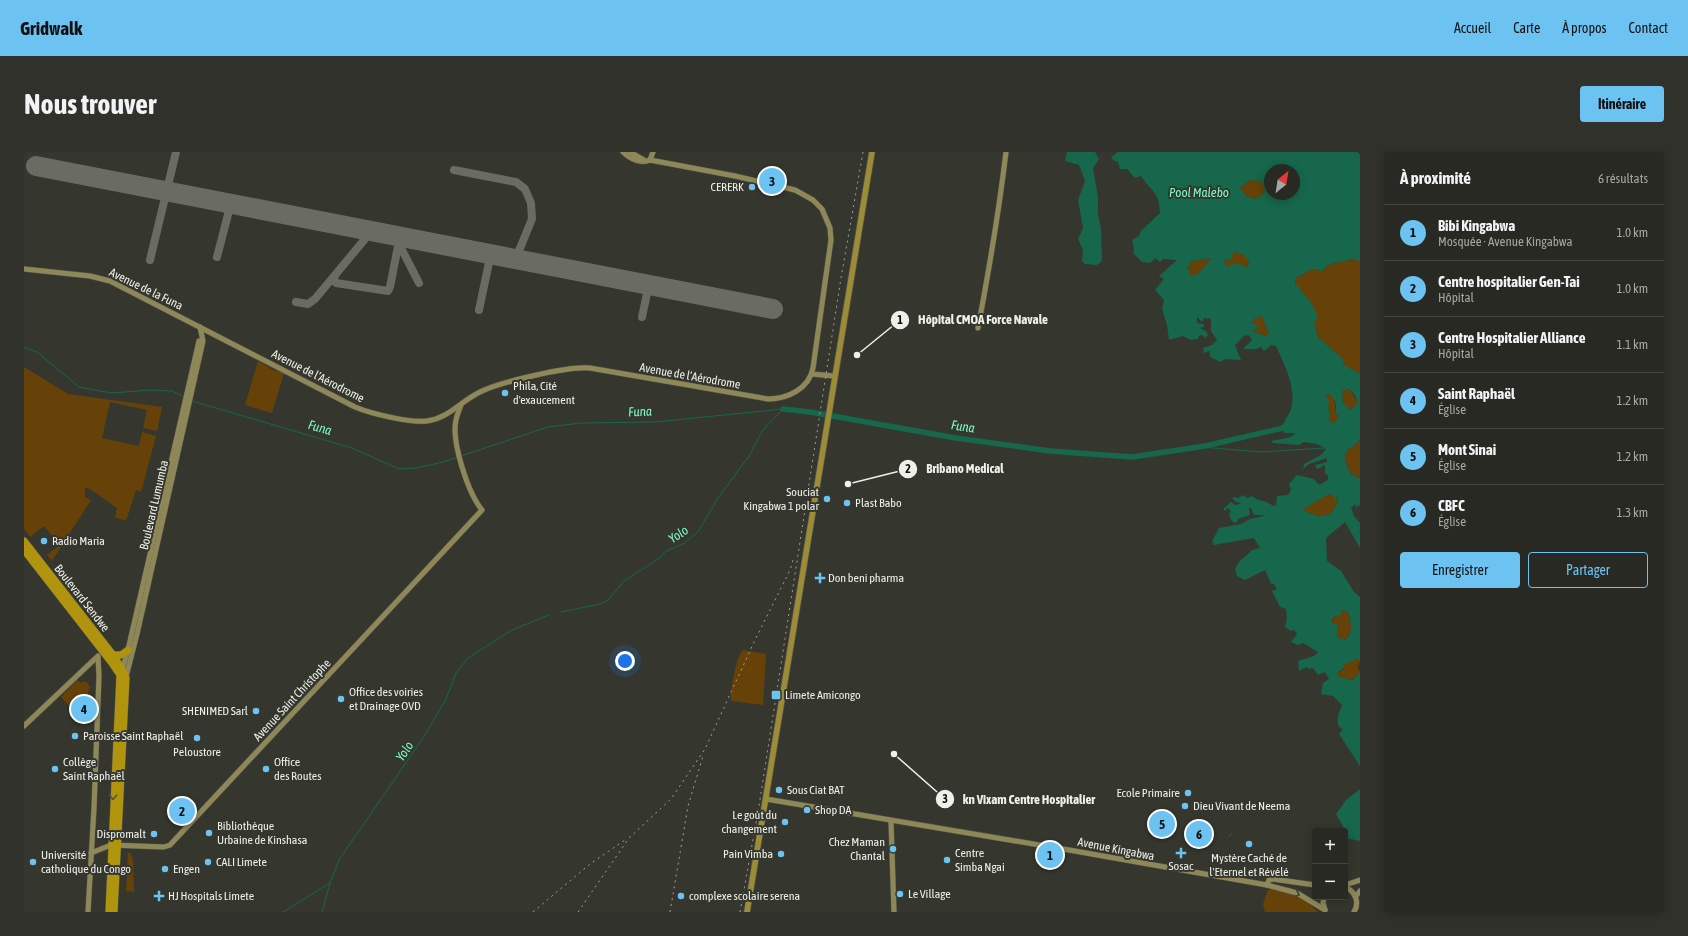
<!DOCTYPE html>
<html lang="fr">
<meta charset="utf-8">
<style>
:root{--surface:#282922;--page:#30312a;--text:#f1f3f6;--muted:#a5a6a5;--line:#444540;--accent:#6cc3f2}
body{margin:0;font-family:"Asap Condensed",sans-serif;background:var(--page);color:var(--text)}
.controls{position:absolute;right:12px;bottom:12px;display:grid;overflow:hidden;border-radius:4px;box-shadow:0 2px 10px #0003}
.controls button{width:36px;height:36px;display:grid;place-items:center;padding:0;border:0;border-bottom:1px solid var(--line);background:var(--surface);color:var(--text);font:20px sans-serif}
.compass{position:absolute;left:1240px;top:12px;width:36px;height:36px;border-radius:50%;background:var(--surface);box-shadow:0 2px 10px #0003;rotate:30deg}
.you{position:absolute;left:601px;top:509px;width:14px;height:14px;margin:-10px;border:3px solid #fff;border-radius:50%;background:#1a73e8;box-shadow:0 0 0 6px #1a73e833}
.badge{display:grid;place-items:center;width:26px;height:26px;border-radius:50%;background:var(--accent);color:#111;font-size:13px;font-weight:700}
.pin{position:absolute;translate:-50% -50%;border:2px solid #fff;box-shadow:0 1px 4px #0006}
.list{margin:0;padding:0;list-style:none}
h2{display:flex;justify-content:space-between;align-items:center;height:52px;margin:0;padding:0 16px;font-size:17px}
h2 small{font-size:13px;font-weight:400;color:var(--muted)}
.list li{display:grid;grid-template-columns:26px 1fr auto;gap:12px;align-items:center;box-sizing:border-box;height:56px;padding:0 16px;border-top:1px solid var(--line)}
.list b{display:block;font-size:15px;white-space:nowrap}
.list p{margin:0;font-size:13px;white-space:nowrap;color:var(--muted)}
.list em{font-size:13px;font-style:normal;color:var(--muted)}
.actions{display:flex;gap:8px;padding:12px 16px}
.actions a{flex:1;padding:9px 0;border:1px solid var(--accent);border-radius:4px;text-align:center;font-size:14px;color:var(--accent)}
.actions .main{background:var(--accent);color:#111}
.map{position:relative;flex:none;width:1336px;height:760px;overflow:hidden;border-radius:4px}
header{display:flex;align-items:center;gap:24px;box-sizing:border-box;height:56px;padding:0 20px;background:var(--accent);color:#111}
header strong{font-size:19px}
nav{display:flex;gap:22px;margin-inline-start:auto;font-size:14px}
.intro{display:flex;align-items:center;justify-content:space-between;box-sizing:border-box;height:96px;padding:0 24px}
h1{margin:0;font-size:28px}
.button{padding:10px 18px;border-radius:4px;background:var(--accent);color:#111;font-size:14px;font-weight:700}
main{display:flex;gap:24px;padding:0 24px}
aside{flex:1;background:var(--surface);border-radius:4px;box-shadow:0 2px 10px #0003}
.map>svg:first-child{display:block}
.green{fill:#664208}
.water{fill:#16674b;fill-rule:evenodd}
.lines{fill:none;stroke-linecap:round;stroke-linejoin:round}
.stream{stroke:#16674b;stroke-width:1}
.river{stroke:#16674b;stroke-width:5.5}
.taxiway{stroke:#6a6c64;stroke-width:8}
.runway{stroke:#6a6c64;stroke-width:20}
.secondary-casing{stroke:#53554d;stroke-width:6}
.primary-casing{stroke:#53554d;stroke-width:7}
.highway-casing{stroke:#53554d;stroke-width:8}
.secondary{stroke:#8e8757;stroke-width:5}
.primary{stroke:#9c8c37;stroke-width:5.5}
.highway{stroke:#b0940d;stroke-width:7}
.rail{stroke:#9ea099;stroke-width:1;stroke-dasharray:2 4;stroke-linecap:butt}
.oneway{stroke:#5a5324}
.oneway2{stroke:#424334}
.poi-dot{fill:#6cc3f2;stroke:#35372e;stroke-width:1.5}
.labels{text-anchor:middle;stroke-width:4;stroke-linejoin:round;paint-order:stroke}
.poi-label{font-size:12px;fill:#eef0ea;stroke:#35372e;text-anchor:start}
.street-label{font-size:12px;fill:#eef0ea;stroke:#35372e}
.water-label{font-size:13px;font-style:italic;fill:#79feca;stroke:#35372e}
.leader{fill:none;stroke:#eef0ea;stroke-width:1.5}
.callout-dot{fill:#eef0ea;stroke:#35372e;stroke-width:1.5}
.mark-label{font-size:12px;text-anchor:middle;font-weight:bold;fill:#111}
.callout-label{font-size:13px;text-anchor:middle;font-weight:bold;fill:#eef0ea;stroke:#35372e;stroke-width:4;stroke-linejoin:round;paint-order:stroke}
</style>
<header>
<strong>Gridwalk</strong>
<nav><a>Accueil</a><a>Carte</a><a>À propos</a><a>Contact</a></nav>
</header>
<div class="intro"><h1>Nous trouver</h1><a class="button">Itinéraire</a></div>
<main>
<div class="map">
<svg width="1336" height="760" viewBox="0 0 1336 760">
<rect width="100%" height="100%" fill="#35372e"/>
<g class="green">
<polygon points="1226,28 1238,29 1241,40 1232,47 1222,44 1216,36"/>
<polygon points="1210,100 1220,102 1225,110 1223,115 1202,115 1200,107 1208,107 1206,105"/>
<polygon points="1189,106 1174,122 1166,124 1165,115 1160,118 1168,109"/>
<polygon points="1330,107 1336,109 1336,222 1319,212 1319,207 1294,185 1290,171 1271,131 1272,126 1288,117 1299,119 1303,113"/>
<polygon points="1238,164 1244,180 1247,180 1242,184 1228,179 1234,176 1227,172 1232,166"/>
<polygon points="234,209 249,218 260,221 248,261 221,253"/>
<polygon points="0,215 44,242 138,255 133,279 119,276 123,258 86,250 78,286 115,294 118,280 132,284 117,340 112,338 102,369 91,365 93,356 66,337 61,336 61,345 67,348 28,409 23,403 36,393 20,374 6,385 0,377"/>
<polygon points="1325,237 1334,250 1326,258 1319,251 1318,239"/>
<polygon points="1305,242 1310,246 1312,263 1315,261 1314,267 1310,271 1304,268 1306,264 1302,244"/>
<path d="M1336,288V326C1323,323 1322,311 1321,301Z"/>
<polygon points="1305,342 1309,344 1309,348 1314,342 1313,351 1307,362 1294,364 1277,358"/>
<path d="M1318,458L1324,460C1327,472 1330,479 1321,488L1314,485L1313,472H1308C1308,465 1313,462 1318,458Z"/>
<path d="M719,498L742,502L739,553L707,549C706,540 712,504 719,498Z"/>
<polygon points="1333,507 1336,508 1334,516 1336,520 1329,528 1316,525 1313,521 1320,517 1318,513"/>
<polygon points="53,528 57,531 61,529 63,530 66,535 63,545 50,559 37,545"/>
<polygon points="104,700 107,702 109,709 110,740 102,739"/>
<path d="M1244,738C1264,738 1280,745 1294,760H1241L1239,752Z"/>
</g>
<g class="water">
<polygon points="1043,0 1071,0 1075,7 1069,16 1074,45 1074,63 1077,76 1078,109 1073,113 1061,112 1058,109 1059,98 1054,87 1059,76 1054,48 1061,29 1055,13 1041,9"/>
<path d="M1092,0H1336V109L1329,107L1303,113L1299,119L1288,117L1272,126L1271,131L1288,152L1294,166L1290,171L1294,185L1319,207V212L1336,222V288L1321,301C1322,312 1323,323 1336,326V354L1334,353L1333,357L1331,352L1327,356L1330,364L1336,371V396L1321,370L1302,386L1303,409L1317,419L1330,440L1336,445V508L1333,507L1319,513L1320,516L1313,521L1316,525L1329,528L1336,520V614L1315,582L1319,577L1315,575C1312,566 1315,561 1318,553L1309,544L1297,542L1299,531L1305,527L1301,520L1294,523L1289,516L1285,517L1283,515L1275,519L1274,509L1290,504L1294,500L1279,491L1274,493L1267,490L1273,482L1270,478L1267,479L1261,475L1263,466L1262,457L1256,455L1248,439L1253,437L1250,432H1247L1241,418L1221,428L1213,424L1211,417C1216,406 1221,406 1228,398L1236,396L1230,386L1190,393L1188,389L1195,376L1217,372L1226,367L1240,364L1239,363H1230L1227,356H1225L1226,363L1214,367L1213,370L1211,371L1207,368L1205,362L1207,359L1204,356L1201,359L1199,357L1207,350L1211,353L1216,352L1215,350H1212L1208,346L1211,345L1215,346L1219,343L1223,346L1228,344C1235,350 1242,348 1249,354L1252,353L1253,344L1264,343L1267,338L1265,332L1273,323L1290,327L1295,333L1304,328V323L1301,322V313L1293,317L1291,313L1303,310V306L1285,312L1279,317L1280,312L1297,303L1302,297L1293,292L1280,290L1275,293L1249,291L1247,289L1267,285L1272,281H1260C1258,263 1267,265 1268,253C1271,232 1260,212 1252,194L1247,193L1240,199L1237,195L1232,197H1219L1228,188L1225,183L1220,184L1211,193L1217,208L1201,207L1196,210L1186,205V199L1180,201L1179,196L1188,193L1193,188L1187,179V167L1180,166L1178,170L1173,165V171L1180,172V175L1176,176L1182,179L1184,183L1181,186L1178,183L1175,184L1174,187L1167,188L1159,184L1145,188L1143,173L1138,157L1140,148L1131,138L1140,127L1135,124L1153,108L1139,107L1136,110L1131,106L1126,111L1118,110L1109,101L1110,96L1108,88L1115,84L1117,79L1136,61C1135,38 1127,40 1117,24L1111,26L1103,17H1096L1094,10L1089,8L1087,5L1093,1ZM1246,18H1270V42H1246ZM1226,28L1238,29L1241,40L1232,47L1222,44L1216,36ZM1210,100L1220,103L1225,110L1223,115L1211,111L1202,115L1200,107H1208L1207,105ZM1188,106L1174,122L1166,124L1165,115L1162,117L1168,109ZM1238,164L1244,180L1246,181L1242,184L1228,179L1234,176L1232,171H1227L1232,166ZM1325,237L1330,242L1334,250L1326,258L1319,251L1318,239ZM1305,242C1312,247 1313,254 1311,263L1315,262L1314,267L1310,271L1304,268L1306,265L1304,253L1305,249L1302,244ZM1305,342L1309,344L1310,349L1314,343L1313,351L1307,362L1294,364L1278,358ZM1318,458L1324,460C1327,472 1330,479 1321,488L1314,485L1313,472H1308V468L1311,464L1317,463Z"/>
<polygon points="1336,637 1336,689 1322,686 1321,678 1312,662 1322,648"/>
</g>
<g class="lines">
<g class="stream">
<polyline points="0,195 13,200 55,235 87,241 127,238 148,239 160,245"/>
<polyline points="168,249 328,296 375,317 392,316 419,310 434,305"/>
<polyline points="1178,295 1237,300 1301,296"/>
<polyline points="437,304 524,275 557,271 631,270 759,257"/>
<polyline points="537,460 576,452 584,448 600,429 634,407 642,399 659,392 674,380 694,346 725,304 739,278 758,258"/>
<polyline points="1205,685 1208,681"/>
<polyline points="259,760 306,731 315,708 401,583 422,547 432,521 444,506 488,478 525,463"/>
<polyline points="298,760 306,731"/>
</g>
<polyline class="river" points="759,257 786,260 932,286 1026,299 1108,305 1181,294 1259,276 1264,271"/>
<g class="taxiway">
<polyline points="430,18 492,30 501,37 507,51 508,67 492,106"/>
<polyline points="375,92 395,131"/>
<polyline points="193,105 207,51"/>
<polyline points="126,108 152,0"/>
<polyline points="311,124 309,128 312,131 364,139 366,135 376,84"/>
<polyline points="272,150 284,152 291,147 341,87 344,78"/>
<polyline points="455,158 467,101"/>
<polyline points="618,165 625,132"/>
</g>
<polyline class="runway" points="12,14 749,157"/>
<g class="secondary-casing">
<g id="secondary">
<polyline points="606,0 620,8"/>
<polyline points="626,8 629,0"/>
<path d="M0,117L66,124L86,129L331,255C348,262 386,271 403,269C425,266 437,249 456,240C476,230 544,214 566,216L744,247C763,247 785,237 789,216L807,88L806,76L798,57L789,48L771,38L711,24L626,8C617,12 606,7 599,0"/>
<path d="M954,176C965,118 975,59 982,0"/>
<polyline points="788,222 810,224"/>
<polyline points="98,518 104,498 175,189"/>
<polyline points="102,525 113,482 179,189 176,175"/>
<polyline points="0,574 74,504"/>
<polyline points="742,647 1045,698 1243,733 1273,741 1301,758"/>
<polyline points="867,669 870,760"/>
<path d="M67,701L87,693L140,695L146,693L458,358C444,341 427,289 432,268C433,263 435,258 437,253"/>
<polyline points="1243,733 1245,728 1249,727 1291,733"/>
<polyline points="1321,733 1336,728"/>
<path d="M1321,735C1331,739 1336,750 1330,760"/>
<polyline points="1332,744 1336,739"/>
<polyline points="1300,745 1299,751 1301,758"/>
<polyline points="64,760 70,656 75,524 74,505"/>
</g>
</g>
<g class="primary-casing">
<polyline id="primary" points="723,760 848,0"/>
</g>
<g class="highway-casing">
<g id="highway">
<polyline points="0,389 89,503 98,517 102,526 90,760"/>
<polyline points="0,398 88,511 96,523 85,760"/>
<polyline points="89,503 97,503 104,498"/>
</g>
</g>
<use href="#secondary" class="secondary"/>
<use href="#primary" class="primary"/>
<use href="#highway" class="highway"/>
<g class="rail">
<polyline points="509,760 566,712 601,688"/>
<polyline points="554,760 605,686 647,647 681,597 731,488 766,418 769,408"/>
<polyline points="646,760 664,654 679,604"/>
<polyline points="716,760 735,654 817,126 839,0"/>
</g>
</g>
<defs><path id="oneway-chevron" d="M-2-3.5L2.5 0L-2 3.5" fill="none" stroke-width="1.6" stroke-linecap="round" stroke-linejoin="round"/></defs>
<use class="oneway" href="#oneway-chevron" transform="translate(89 645) rotate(93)"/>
<use class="oneway2" href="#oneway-chevron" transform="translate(1273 742) rotate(23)"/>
<g class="poi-dot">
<circle cx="728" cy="35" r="4"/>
<circle cx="481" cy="241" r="4"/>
<circle cx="803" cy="347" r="4"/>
<circle cx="823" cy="351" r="4"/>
<circle cx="20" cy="389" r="4"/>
<path d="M794 420h4v4h4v4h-4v4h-4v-4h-4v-4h4z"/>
<rect x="747" y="538" width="10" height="10" rx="2"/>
<circle cx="317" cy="547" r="4"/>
<circle cx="232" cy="559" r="4"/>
<circle cx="51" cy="584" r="4"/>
<circle cx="173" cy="586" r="4"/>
<circle cx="31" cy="617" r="4"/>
<circle cx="242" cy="617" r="4"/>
<circle cx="755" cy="638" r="4"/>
<circle cx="1164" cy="641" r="4"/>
<circle cx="1161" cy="654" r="4"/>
<circle cx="783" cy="658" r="4"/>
<circle cx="761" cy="670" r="4"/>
<circle cx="185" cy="681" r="4"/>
<circle cx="130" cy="682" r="4"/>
<circle cx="1225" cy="692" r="4"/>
<circle cx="869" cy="697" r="4"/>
<path d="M1155 695h4v4h4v4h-4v4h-4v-4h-4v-4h4z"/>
<circle cx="757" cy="702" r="4"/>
<circle cx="923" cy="708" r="4"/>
<circle cx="9" cy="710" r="4"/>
<circle cx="184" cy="710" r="4"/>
<circle cx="141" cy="717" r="4"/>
<circle cx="876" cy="742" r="4"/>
<path d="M133 738h4v4h4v4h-4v4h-4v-4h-4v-4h4z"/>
<circle cx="657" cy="744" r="4"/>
</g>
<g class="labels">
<g class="poi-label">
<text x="720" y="39" text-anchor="end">CERERK</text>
<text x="489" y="238">Phila, Cité<tspan x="489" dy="14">d'exaucement</tspan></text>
<text x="795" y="344" text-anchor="end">Souciat<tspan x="795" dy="14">Kingabwa 1 polar</tspan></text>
<text x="831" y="355">Plast Babo</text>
<text x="28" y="393">Radio Maria</text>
<text x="804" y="430">Don beni pharma</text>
<text x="325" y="544">Office des voiries<tspan x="325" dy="14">et Drainage OVD</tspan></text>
<text x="761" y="547">Limete Amicongo</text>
<text x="224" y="563" text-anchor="end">SHENIMED Sarl</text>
<text x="59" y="588">Paroisse Saint Raphaël</text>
<text x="173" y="604" text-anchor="middle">Peloustore</text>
<text x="39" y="614">Collège<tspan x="39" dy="14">Saint Raphaël</tspan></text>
<text x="250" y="614">Office<tspan x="250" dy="14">des Routes</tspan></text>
<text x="763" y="642">Sous Ciat BAT</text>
<text x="1156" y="645" text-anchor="end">Ecole Primaire</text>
<text x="1169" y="658">Dieu Vivant de Neema</text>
<text x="791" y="662">Shop DA</text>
<text x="753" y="667" text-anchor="end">Le goùt du<tspan x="753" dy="14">changement</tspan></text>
<text x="193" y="678">Bibliothèque<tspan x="193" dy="14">Urbaine de Kinshasa</tspan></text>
<text x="122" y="686" text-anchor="end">Dispromalt</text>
<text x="861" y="694" text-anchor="end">Chez Maman<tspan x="861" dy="14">Chantal</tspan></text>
<text x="931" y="705">Centre<tspan x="931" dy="14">Simba Ngai</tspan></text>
<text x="749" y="706" text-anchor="end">Pain Vimba</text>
<text x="17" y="707">Université<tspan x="17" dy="14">catholique du Congo</tspan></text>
<text x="1225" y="710" text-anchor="middle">Mystère Caché de<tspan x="1225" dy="14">l'Eternel et Révélé</tspan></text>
<text x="192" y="714">CALI Limete</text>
<text x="1157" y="718" text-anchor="middle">Sosac</text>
<text x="149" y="721">Engen</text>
<text x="884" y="746">Le Village</text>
<text x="144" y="748">HJ Hospitals Limete</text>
<text x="665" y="748">complexe scolaire serena</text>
</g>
<g class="street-label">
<text transform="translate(122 137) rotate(26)" y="4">Avenue de la Funa</text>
<text transform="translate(294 224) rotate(27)" y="4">Avenue de l’Aérodrome</text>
<text transform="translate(666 224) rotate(10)" y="4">Avenue de l’Aérodrome</text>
<text transform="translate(130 353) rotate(-77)" y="4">Boulevard Lumumba</text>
<text transform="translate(58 446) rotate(52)" y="4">Boulevard Sendwe</text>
<text transform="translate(268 548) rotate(-47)" y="4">Avenue Saint Christophe</text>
<text transform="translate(1092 697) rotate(11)" y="4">Avenue Kingabwa</text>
</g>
<g class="water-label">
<text x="1175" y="45">Pool Malebo</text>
<text transform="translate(616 259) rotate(-2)" y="5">Funa</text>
<text transform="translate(939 274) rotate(9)" y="5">Funa</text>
<text transform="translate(296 275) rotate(16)" y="5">Funa</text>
<text transform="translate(654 382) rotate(-34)" y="5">Yolo</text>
<text transform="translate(380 599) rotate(-56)" y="5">Yolo</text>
</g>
</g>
<path class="leader" d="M833 203L876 168M824 332L884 317M870 602L921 647"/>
<g class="callout-dot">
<circle cx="833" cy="203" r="4"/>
<circle cx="824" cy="332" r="4"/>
<circle cx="870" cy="602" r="4"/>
<circle cx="876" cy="168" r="10"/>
<circle cx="884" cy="317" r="10"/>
<circle cx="921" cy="647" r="10"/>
</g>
<g class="mark-label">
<text x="876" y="172">1</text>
<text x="884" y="321">2</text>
<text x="921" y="651">3</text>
</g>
<g class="callout-label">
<text x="959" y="172">Hôpital CMOA Force Navale</text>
<text x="941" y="321">Bribano Medical</text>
<text x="1005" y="652">kn Vixam Centre Hospitalier</text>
</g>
</svg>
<div class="controls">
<button>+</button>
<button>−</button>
</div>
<svg class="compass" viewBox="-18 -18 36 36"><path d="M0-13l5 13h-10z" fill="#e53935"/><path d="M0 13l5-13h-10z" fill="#a5a6a5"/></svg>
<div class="you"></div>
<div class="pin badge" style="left:1026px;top:703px">1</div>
<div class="pin badge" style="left:158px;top:659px">2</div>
<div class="pin badge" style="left:748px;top:29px">3</div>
<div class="pin badge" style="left:60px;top:557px">4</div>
<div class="pin badge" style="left:1138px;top:672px">5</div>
<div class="pin badge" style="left:1175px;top:682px">6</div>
</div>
<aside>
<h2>À proximité<small>6 résultats</small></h2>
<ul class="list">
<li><span class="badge">1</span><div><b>Bibi Kingabwa</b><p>Mosquée · Avenue Kingabwa</p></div><em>1.0 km</em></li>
<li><span class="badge">2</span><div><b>Centre hospitalier Gen-Tai</b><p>Hôpital</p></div><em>1.0 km</em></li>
<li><span class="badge">3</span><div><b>Centre Hospitalier Alliance</b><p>Hôpital</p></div><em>1.1 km</em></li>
<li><span class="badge">4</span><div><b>Saint Raphaël</b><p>Église</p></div><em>1.2 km</em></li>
<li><span class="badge">5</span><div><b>Mont Sinai</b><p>Église</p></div><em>1.2 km</em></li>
<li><span class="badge">6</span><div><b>CBFC</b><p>Église</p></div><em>1.3 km</em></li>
</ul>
<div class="actions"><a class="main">Enregistrer</a><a>Partager</a></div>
</aside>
</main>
